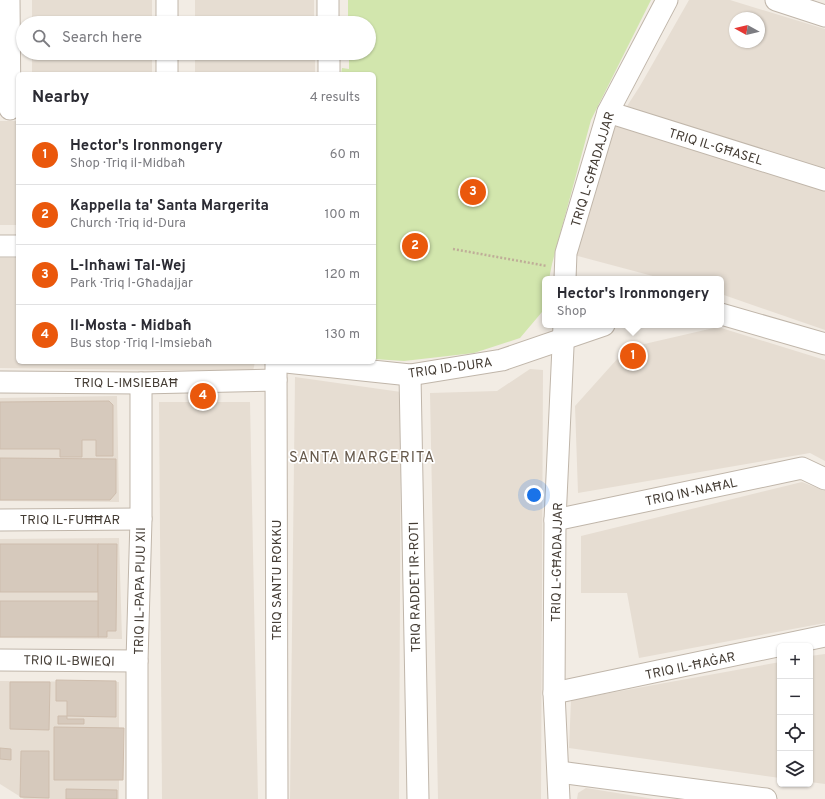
<!DOCTYPE html>
<meta charset="utf-8">
<style>
:root{--surface:#fff;--page:#f7f7f7;--text:#2b2b33;--muted:#7c7c81;--line:#e1e1e2;--accent:#ea580c}
body{margin:0;font-family:Overpass,sans-serif;background:var(--page);color:var(--text)}
.controls{position:absolute;right:12px;bottom:12px;display:grid;overflow:hidden;border-radius:6px;box-shadow:0 1px 3px #0004}
.controls button{width:36px;height:36px;display:grid;place-items:center;padding:0;border:0;border-bottom:1px solid var(--line);background:var(--surface);color:var(--text);font:20px sans-serif}
.compass{position:absolute;left:729px;top:12px;width:36px;height:36px;border-radius:50%;background:var(--surface);box-shadow:0 1px 3px #0004;rotate:278deg}
.you{position:absolute;left:534px;top:495px;width:14px;height:14px;margin:-10px;border:3px solid #fff;border-radius:50%;background:#1a73e8;box-shadow:0 0 0 6px #1a73e833}
.badge{display:grid;place-items:center;width:26px;height:26px;border-radius:50%;background:var(--accent);color:#fff;font-size:13px;font-weight:700}
.pin{position:absolute;translate:-50% -50%;border:2px solid #fff;box-shadow:0 1px 4px #0006}
.popup{position:absolute;left:542px;top:276px;width:182px;height:52px;box-sizing:border-box;display:grid;place-content:center;border-radius:6px;background:var(--surface);filter:drop-shadow(0 1px 3px #0005);font-size:13px;white-space:nowrap;color:var(--muted)}
.popup b{font-size:15px;color:var(--text)}
.popup::after{content:'';position:absolute;left:50%;top:100%;margin-left:-8px;border:8px solid transparent;border-top-color:var(--surface)}
.list{margin:0;padding:0;list-style:none}
h2{display:flex;justify-content:space-between;align-items:center;height:52px;margin:0;padding:0 16px;font-size:17px}
h2 small{font-size:13px;font-weight:400;color:var(--muted)}
.list li{display:grid;grid-template-columns:26px 1fr auto;gap:12px;align-items:center;box-sizing:border-box;height:60px;padding:0 16px;border-top:1px solid var(--line)}
.list b{display:block;font-size:15px;white-space:nowrap}
.list p{margin:0;font-size:13px;white-space:nowrap;color:var(--muted)}
.list em{font-size:13px;font-style:normal;color:var(--muted)}
.icon{flex:none;width:22px;height:22px;fill:none;stroke:currentColor;stroke-width:2;stroke-linecap:round;stroke-linejoin:round}
.map{position:relative;flex:none;width:825px;height:799px;overflow:hidden}
.search{position:absolute;background:var(--surface);box-shadow:0 1px 3px #0004;left:16px;top:16px;width:360px;height:44px;display:flex;align-items:center;gap:10px;box-sizing:border-box;padding:0 14px;border-radius:22px;color:var(--muted);font-size:15px}
.panel{position:absolute;background:var(--surface);box-shadow:0 1px 3px #0004;left:16px;top:72px;width:360px;height:292px;border-radius:6px}
.map>svg:first-child{display:block}
.residential{fill:#e6ddd2;fill-rule:evenodd}
.green{fill:#d2e6ad}
.building{fill:#d6c9bc;stroke:#cebdad}
.lines{fill:none;stroke-linecap:round;stroke-linejoin:round}
.street-casing{stroke:#c0b6aa;stroke-width:23}
.path{stroke:#bfad98;stroke-width:2.5;stroke-dasharray:2 2;stroke-linecap:butt}
.street{stroke:#fff;stroke-width:21}
.labels{text-anchor:middle;stroke-width:3.5;stroke-linejoin:round;paint-order:stroke}
.street-label{font-size:13px;fill:#443c34;stroke:#fff}
.quarter-label{font-size:15px;letter-spacing:1px;fill:#66594b;stroke:#fff}
</style>
<div class="map">
<svg width="825" height="799" viewBox="0 0 825 799">
<rect width="100%" height="100%" fill="#f2ece4"/>
<g class="residential">
<rect x="32" y="0" width="120" height="23"/>
<rect x="195" y="0" width="119" height="23"/>
<path d="M689,0H730L825,29V330L721,294V279H664L574,255L611,131L640,86ZM735,18H759V42H735Z"/>
<rect x="32" y="53" width="120" height="21"/>
<rect x="195" y="53" width="120" height="21"/>
<rect x="0" y="121" width="18" height="104"/>
<polygon points="0,258 18,258 18,362 255,362 253,371 0,368"/>
<polygon points="718,327 825,360 825,461 810,453 578,493 575,406 627,348"/>
<polygon points="530,369 543,370 541,799 438,799 430,393 497,391"/>
<polygon points="295,377 401,392 399,799 290,799"/>
<polygon points="117,396 119,502 0,501 0,398"/>
<polygon points="159,402 250,402 258,799 162,799"/>
<polygon points="802,482 825,491 825,623 639,658 627,593 581,593 581,536"/>
<polygon points="119,538 122,639 0,638 0,539"/>
<polygon points="825,654 825,784 810,782 810,656"/>
<polygon points="780,662 780,778 569,748 571,700"/>
<polygon points="0,681 119,682 119,799 24,799 0,784"/>
<polygon points="586,788 654,799 577,799 578,793"/>
</g>
<polygon class="green" points="348,0 651,0 591,120 552,264 549,279 545,279 545,298 542,312 520,338 474,353 404,361 374,359 374,74 341,74 342,68 349,69 349,53 369,53 369,23 348,23"/>
<g class="building">
<polygon points="109,401 113,405 113,456 96,456 96,440 82,440 82,457 60,457 60,449 0,449 0,402"/>
<polygon points="0,458 116,459 116,493 110,500 0,500"/>
<rect x="0" y="544" width="98" height="48"/>
<polygon points="98,544 117,544 116,631 107,631 107,637 98,637"/>
<rect x="0" y="601" width="98" height="36"/>
<polygon points="56,680 116,681 116,717 67,716 67,701 56,701"/>
<polygon points="10,682 50,682 49,730 10,729"/>
<polygon points="58,716 67,716 67,719 84,719 84,724 58,724"/>
<polygon points="54,727 124,728 123,780 54,780"/>
<polygon points="0,748 11,749 11,760 0,759"/>
<polygon points="21,751 49,751 49,798 20,797"/>
<polygon points="66,789 117,790 117,799 66,799"/>
</g>
<g class="lines">
<g class="street-casing">
<g id="street">
<polyline points="9,0 10,109"/>
<polyline points="328,0 328,23"/>
<polyline points="776,0 825,16"/>
<polyline points="167,23 167,0"/>
<polyline points="329,53 329,74"/>
<polyline points="167,74 167,53"/>
<polyline points="608,112 825,180"/>
<polyline points="0,246 18,246"/>
<polyline points="565,279 566,253 608,112 667,0"/>
<polyline points="721,314 825,344"/>
<polyline points="276,362 277,799"/>
<polyline points="286,362 410,375 502,360 604,325"/>
<polyline points="410,375 418,799"/>
<polyline points="0,382 141,383 276,380"/>
<polyline points="0,520 141,519"/>
<polyline points="555,520 802,468 825,479"/>
<polyline points="0,660 137,661"/>
<polyline points="554,693 825,636"/>
<polyline points="559,772 766,799"/>
<polyline points="137,799 137,661 141,519 141,383"/>
<polyline points="559,799 554,693 555,520 564,325"/>
</g>
</g>
<polyline class="path" points="453,249 547,266"/>
<use href="#street" class="street"/>
</g>
<g class="labels">
<g class="street-label">
<text transform="translate(716 146) rotate(17)" y="5">TRIQ IL-GĦASEL</text>
<text transform="translate(592 169) rotate(-73)" y="5">TRIQ L-GĦADAJJAR</text>
<text transform="translate(450 367) rotate(-8)" y="5">TRIQ ID-DURA</text>
<text x="126" y="387">TRIQ L-IMSIEBAĦ</text>
<text transform="translate(691 491) rotate(-12)" y="5">TRIQ IN-NAĦAL</text>
<text x="70" y="524">TRIQ IL-FUĦĦAR</text>
<text transform="translate(556 562) rotate(-89)" y="5">TRIQ L-GĦADAJJAR</text>
<text transform="translate(276 580) rotate(-90)" y="5">TRIQ SANTU ROKKU</text>
<text transform="translate(414 587) rotate(-91)" y="5">TRIQ RADDET IR-ROTI</text>
<text transform="translate(139 591) rotate(-89)" y="5">TRIQ IL-PAPA PIJU XII</text>
<text transform="translate(69 660) rotate(1)" y="5">TRIQ IL-BWIEQI</text>
<text transform="translate(690 665) rotate(-12)" y="5">TRIQ IL-ĦAĠAR</text>
</g>
<g class="quarter-label">
<text x="362" y="462">SANTA MARGERITA</text>
</g>
</g>
</svg>
<div class="controls">
<button>+</button>
<button>−</button>
<button><svg class="icon" aria-label="locate" viewBox="0 0 24 24"><circle cx="12" cy="12" r="6"/><path d="M12 2v4M12 18v4M2 12h4M18 12h4"/></svg></button>
<button><svg class="icon" aria-label="layers" viewBox="0 0 24 24"><path d="M12 4l9 5-9 5-9-5zM3 14l9 5 9-5"/></svg></button>
</div>
<svg class="compass" viewBox="-18 -18 36 36"><path d="M0-13l5 13h-10z" fill="#e53935"/><path d="M0 13l5-13h-10z" fill="#7c7c81"/></svg>
<div class="you"></div>
<div class="pin badge" style="left:633px;top:356px">1</div>
<div class="popup"><b>Hector's Ironmongery</b>Shop</div>
<div class="pin badge" style="left:415px;top:246px">2</div>
<div class="pin badge" style="left:473px;top:192px">3</div>
<div class="pin badge" style="left:203px;top:396px">4</div>
<div class="search"><svg class="icon" aria-label="search" viewBox="0 0 24 24"><circle cx="10" cy="10" r="6"/><path d="M15 15l6 6"/></svg>Search here</div>
<section class="panel">
<h2>Nearby<small>4 results</small></h2>
<ul class="list">
<li><span class="badge">1</span><div><b>Hector's Ironmongery</b><p>Shop · Triq il-Midbaħ</p></div><em>60 m</em></li>
<li><span class="badge">2</span><div><b>Kappella ta' Santa Margerita</b><p>Church · Triq id-Dura</p></div><em>100 m</em></li>
<li><span class="badge">3</span><div><b>L-Inħawi Tal-Wej</b><p>Park · Triq l-Għadajjar</p></div><em>120 m</em></li>
<li><span class="badge">4</span><div><b>Il-Mosta - Midbaħ</b><p>Bus stop · Triq l-Imsiebaħ</p></div><em>130 m</em></li>
</ul>
</section>
</div>
